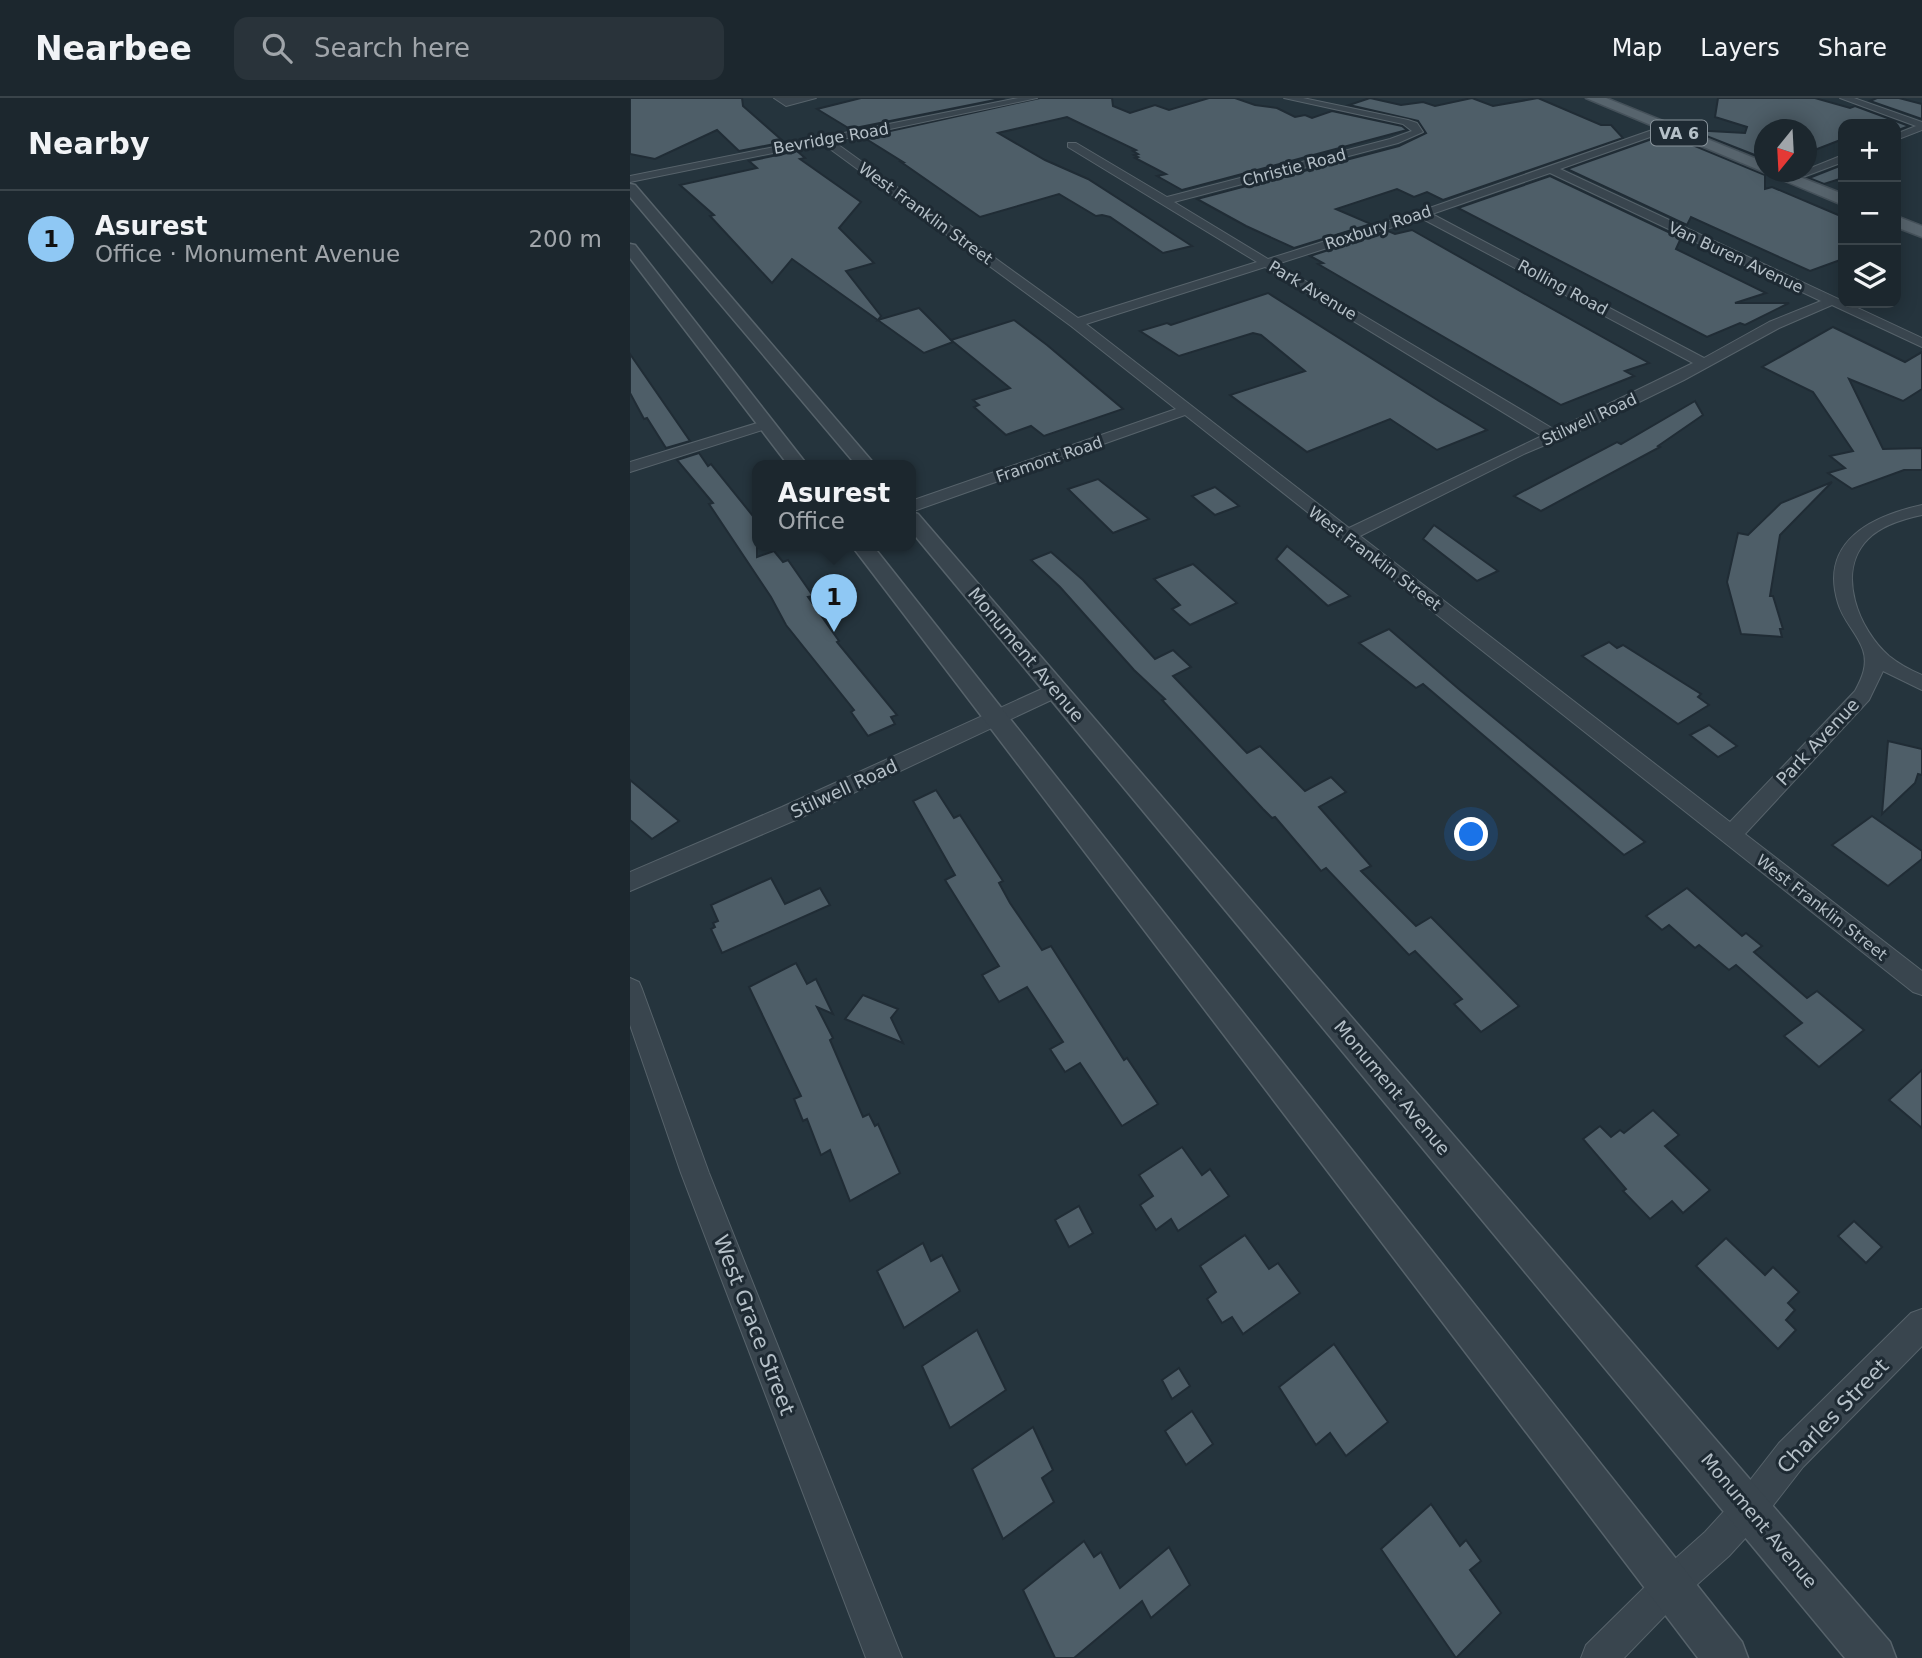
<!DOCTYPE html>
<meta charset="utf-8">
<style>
:root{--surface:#1c272e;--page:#29333a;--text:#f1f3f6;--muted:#a0a5aa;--line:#3a444a;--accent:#8fc8f4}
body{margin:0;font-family:"DejaVu Sans",sans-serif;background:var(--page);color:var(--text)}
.controls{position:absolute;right:21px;top:21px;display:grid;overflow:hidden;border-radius:14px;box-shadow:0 4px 18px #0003}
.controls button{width:63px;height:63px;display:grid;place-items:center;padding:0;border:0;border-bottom:2px solid var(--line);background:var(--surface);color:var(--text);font:35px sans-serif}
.compass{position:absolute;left:1124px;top:21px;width:63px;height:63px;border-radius:50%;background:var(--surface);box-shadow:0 4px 18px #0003;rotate:198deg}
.you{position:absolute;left:842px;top:737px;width:24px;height:24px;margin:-18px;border:5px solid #fff;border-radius:50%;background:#1a73e8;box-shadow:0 0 0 10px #1a73e833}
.badge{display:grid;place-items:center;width:46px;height:46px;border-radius:50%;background:var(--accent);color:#111;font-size:23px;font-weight:700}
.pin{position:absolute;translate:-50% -58px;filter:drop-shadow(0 2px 4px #0008)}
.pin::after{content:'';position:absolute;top:37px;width:24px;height:21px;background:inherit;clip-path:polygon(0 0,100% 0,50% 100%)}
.popup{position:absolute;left:122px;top:362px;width:164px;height:91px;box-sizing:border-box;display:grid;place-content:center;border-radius:14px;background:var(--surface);filter:drop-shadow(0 2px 5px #0005);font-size:23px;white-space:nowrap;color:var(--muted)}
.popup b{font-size:26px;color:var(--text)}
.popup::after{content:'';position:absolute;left:50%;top:100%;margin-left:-14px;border:14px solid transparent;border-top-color:var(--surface)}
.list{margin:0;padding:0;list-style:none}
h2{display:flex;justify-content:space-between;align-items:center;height:91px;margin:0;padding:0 28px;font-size:30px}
h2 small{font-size:23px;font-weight:400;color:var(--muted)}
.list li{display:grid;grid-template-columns:46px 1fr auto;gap:21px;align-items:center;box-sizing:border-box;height:98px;padding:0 28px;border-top:2px solid var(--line)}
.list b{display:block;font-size:26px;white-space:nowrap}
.list p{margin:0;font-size:23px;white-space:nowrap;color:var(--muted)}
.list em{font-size:23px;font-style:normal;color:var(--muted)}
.icon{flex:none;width:38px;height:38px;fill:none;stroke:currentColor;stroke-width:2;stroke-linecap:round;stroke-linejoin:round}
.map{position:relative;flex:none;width:1292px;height:1560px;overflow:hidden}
header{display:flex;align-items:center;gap:42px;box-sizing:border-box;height:98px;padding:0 35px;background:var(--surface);border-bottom:2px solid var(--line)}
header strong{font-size:33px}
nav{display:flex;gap:38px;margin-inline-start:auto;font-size:24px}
.search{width:490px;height:63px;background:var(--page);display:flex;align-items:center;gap:18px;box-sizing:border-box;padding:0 24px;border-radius:14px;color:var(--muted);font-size:26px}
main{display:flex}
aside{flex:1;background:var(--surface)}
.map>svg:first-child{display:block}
.building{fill:#4e5e68;stroke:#202c35;stroke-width:2}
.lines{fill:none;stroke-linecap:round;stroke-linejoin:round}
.minor-casing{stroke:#57636b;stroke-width:2}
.tertiary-casing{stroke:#57636b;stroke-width:3}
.primary-casing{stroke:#45515a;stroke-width:3}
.minor{fill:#39454e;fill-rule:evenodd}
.tertiary{fill:#39454e;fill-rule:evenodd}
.primary{fill:#57646d;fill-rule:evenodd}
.labels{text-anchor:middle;stroke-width:6;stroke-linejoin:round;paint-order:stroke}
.shield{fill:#1e2a33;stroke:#88939b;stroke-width:2}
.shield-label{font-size:16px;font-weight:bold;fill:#b5c0c8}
.far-street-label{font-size:16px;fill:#b5c0c8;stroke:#1e2a33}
.street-label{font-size:18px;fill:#b5c0c8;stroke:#1e2a33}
.near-street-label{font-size:21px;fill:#b5c0c8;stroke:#1e2a33}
</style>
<header>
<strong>Nearbee</strong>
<div class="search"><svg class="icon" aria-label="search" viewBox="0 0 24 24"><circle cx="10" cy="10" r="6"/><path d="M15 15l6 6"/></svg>Search here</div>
<nav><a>Map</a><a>Layers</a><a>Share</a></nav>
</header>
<main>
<aside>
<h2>Nearby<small></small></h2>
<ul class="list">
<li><span class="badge">1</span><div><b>Asurest</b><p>Office · Monument Avenue</p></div><em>200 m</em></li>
</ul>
</aside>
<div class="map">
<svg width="1292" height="1560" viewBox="0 0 1292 1560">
<rect width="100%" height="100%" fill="#25343d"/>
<g class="building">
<polygon points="0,0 112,0 113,8 154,44 109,53 87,32 25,61 0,56"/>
<polygon points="231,0 375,0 220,31 187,11"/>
<polygon points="410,0 482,0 483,8 500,15 525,7 539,12 579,0 605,0 625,7 647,10 665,19 675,17 682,20 702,13 772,28 777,32 552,92 527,78 536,76 505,60 508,59 504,57 508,56 503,53 506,52 437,19 368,35 415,62 458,81 562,148 533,155 480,119 472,117 466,118 429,96 350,119 271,64 273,64 233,39"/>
<polygon points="740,0 771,7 793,4 805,8 842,0 863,8 908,0 971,27 981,27 993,40 813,102 797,94 784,99 767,91 706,111 741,126 664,150 616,128 567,101 769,48 796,35 788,23 719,7"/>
<polygon points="1088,0 1185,0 1220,10 1225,8 1279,28 1266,33 1266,26 1213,26 1213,41 1177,55 1177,32 1135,32 1135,61 1061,32 1115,35 1117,29 1085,19"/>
<polygon points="1247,0 1269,0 1292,6 1292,21 1240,3"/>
<polygon points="1036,36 1135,77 1135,91 1142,89 1213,119 1213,161 1180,173 1061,119 1057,127 937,71"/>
<polygon points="167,53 175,60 170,61 231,104 209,130 244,165 216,173 251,218 248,222 289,210 323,244 294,255 162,161 142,185 80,118 84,117 50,87 127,70 119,63"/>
<polygon points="1212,67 1213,80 1194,86 1179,80"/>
<polygon points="920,78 1051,140 1046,151 1136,195 1105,205 1159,205 1115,227 1110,225 1077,239 828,110"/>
<polygon points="782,132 883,189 1019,265 995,273 1004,278 931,307 688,166 693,165 680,158 758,133 765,136"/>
<polygon points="638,195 809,303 857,332 807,352 760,321 677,354 600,297 675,273 631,237 623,235 549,258 510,233 537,225 541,227"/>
<polygon points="384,222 417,247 493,311 414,338 401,328 376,337 344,309 349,307 343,302 380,290 321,242"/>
<polygon points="1203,229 1275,264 1292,254 1292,291 1273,303 1219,281 1253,351 1292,350 1292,372 1274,372 1222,391 1198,375 1215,370 1200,358 1223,353 1183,294 1132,269"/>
<polygon points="0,256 60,343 36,350 17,320 14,321 0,295"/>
<polygon points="1065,303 1073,317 1028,348 1030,349 911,413 884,398 987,344 991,346"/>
<polygon points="69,355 78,368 81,366 127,423 127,459 144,453 153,464 158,462 183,498 178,499 209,543 207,544 267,617 261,619 265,626 238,638 221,614 224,612 156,527 141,499 79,406 83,405 47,362"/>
<polygon points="468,381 519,421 483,435 438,391"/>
<polygon points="1202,384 1150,437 1140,498 1143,498 1153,531 1150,531 1152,539 1111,536 1097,484 1108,435 1118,437 1151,405"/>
<polygon points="585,389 609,408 585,417 562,398"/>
<polygon points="804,427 868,473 847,483 793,441"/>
<polygon points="657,448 701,483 720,498 698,508 646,461"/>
<polygon points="421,454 453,482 525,561 543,552 561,569 543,578 617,655 630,648 675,693 701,679 716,694 689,709 741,768 731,773 786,828 801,819 889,908 851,934 824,906 832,901 785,853 779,857 696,770 691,773 645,719 642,720 633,711 532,602 535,601 504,572 430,489 401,462"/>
<polygon points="563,466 607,505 560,527 542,511 550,507 524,481"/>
<polygon points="759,531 830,592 1015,744 994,757 793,586 786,590 729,545"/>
<polygon points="979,544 987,550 993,547 1071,596 1068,599 1079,607 1048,626 952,558"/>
<polygon points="1079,627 1107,648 1088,659 1060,637"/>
<polygon points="1258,643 1292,651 1292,677 1288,676 1285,685 1252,716"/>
<polygon points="0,682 49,723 22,741 0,722"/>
<polygon points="306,692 324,720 330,717 373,783 369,785 380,805 412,852 421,848 494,962 497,960 528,1006 492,1028 450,965 435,974 420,951 433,944 397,889 369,904 352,877 369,868 315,782 325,777 283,703"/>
<polygon points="1242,718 1292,753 1292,761 1258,788 1202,747"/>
<polygon points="141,780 155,806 190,790 200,807 92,855 81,831 85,829 83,825 88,823 81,807"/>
<polygon points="1057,790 1112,838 1116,835 1132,848 1124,854 1177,900 1187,893 1234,932 1189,969 1154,938 1172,925 1106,867 1099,872 1069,847 1065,850 1039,827 1032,832 1016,818"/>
<polygon points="166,865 177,886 186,881 203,916 187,909 203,940 200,942 233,1019 239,1016 245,1028 248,1026 270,1075 220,1103 200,1052 191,1057 177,1021 173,1023 164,1001 171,998 119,889"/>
<polygon points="233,897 268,911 261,920 273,945 215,921"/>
<polygon points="1292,972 1292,1030 1259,1002"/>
<polygon points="1023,1012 1049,1037 1035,1048 1080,1092 1053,1115 1042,1103 1020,1121 993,1093 996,1091 953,1041 970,1028 981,1039 990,1032 994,1035"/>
<polygon points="552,1049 572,1077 580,1071 599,1098 548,1133 541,1121 526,1132 510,1107 523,1098 509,1077"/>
<polygon points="449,1108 463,1135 439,1149 425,1122"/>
<polygon points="1224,1123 1252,1149 1236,1165 1208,1138"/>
<polygon points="615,1137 639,1171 648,1165 670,1195 613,1236 602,1219 592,1225 577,1201 586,1194 570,1168"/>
<polygon points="1096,1140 1135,1177 1143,1169 1169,1194 1158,1205 1165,1212 1156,1222 1166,1232 1148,1251 1066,1168"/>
<polygon points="293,1145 301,1163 312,1157 330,1193 274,1230 247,1173"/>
<polygon points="347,1232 376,1292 320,1330 292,1268"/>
<polygon points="704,1246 758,1324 716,1358 700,1335 686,1347 649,1289"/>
<polygon points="549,1270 560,1288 542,1301 532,1282"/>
<polygon points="562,1313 583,1346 556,1367 535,1333"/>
<polygon points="403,1329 423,1372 412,1380 424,1404 373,1441 342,1371"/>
<polygon points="801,1406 830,1448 836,1442 851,1463 840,1472 871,1515 826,1560 751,1451"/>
<polygon points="454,1443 464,1459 471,1454 490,1490 539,1449 560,1487 521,1520 512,1503 444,1560 425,1560 393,1492"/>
</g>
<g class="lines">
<g class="minor-casing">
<g id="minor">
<polygon points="144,0 186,0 156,8"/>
<path d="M388,0H407L203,43L448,220L627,164L438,49V45H446L537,99L760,41L782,33L773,26L654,0H673L778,22L787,25L793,34L768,45L544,104L638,161L788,114L1048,23L1051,24V28L930,71L1292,240V249L1202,207L1149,230L1054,282L958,329L896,355L730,438L1100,724L1225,593C1232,580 1238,567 1233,552C1228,536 1213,523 1208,505C1189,443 1242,418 1292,407V417C1273,421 1252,427 1238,441C1205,474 1229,532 1259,558C1269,566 1280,572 1292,577V592L1253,573L1239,602L1115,736L1292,873V897L1283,894L555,317L281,414V403L546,311L441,228L192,45L0,84V78ZM920,75L1191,203L1139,224L1074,260L802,116ZM791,120L1063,265L925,332L647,166ZM635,169L912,338L719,430L456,226Z"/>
<polygon points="1210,0 1224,0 1292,24 1292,32 1266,42 1266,36 1286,28"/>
<polygon points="1213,57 1213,64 1165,82 1156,80"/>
<polygon points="137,322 142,323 144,326 142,329 0,374 0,364"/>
<polygon points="425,585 432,587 435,592 432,597 168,721 0,793 0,774 152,709"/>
<polygon points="0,880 9,884 12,891 79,1075 272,1560 236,1560 51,1075 0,927"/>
<polygon points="1292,1211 1292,1248 1173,1369 1131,1423 1099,1458 1052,1500 994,1560 951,1560 956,1547 1028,1476 1075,1434 1107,1399 1149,1345 1281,1215"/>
</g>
</g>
<g class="tertiary-casing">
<g id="tertiary">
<polygon points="0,86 5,87 246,368 227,368 0,99"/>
<polygon points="0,146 5,147 178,368 159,368 0,160"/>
<polygon points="281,414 288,416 1260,1544 1266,1560 1215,1560 281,433"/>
<polygon points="222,448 243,448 1112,1544 1118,1560 1068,1560"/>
</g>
</g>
<g class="primary-casing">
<g id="primary">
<polygon points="956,0 976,0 1134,64 1134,74 1157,74 1213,96 1213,107"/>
<polygon points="1266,118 1292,128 1292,139 1266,129"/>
</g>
</g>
<use href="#minor" class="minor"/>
<use href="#tertiary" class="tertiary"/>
<use href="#primary" class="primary"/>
</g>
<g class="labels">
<rect class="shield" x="1021" y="22.5" width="56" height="25" rx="5"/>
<g class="shield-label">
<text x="1049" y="41">VA 6</text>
</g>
<g class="far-street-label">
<text transform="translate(201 40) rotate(-10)" y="6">Bevridge Road</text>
<text transform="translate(664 69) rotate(-15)" y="6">Christie Road</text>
<text transform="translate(296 115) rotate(36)" y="6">West Franklin Street</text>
<text transform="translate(748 129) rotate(-18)" y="6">Roxbury Road</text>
<text transform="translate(1106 159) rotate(25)" y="6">Van Buren Avenue</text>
<text transform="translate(933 189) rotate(28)" y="6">Rolling Road</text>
<text transform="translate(683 192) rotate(31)" y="6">Park Avenue</text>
<text transform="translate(959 321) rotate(-25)" y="6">Stilwell Road</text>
<text transform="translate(419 361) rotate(-19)" y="6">Framont Road</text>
<text transform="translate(745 460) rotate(37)" y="6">West Franklin Street</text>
<text transform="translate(1192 809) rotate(38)" y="6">West Franklin Street</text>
</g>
<g class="street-label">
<text transform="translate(396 557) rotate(50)" y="6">Monument Avenue</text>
<text transform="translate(1188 644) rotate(-47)" y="6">Park Avenue</text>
<text transform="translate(214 691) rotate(-25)" y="6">Stilwell Road</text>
<text transform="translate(762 990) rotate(50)" y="6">Monument Avenue</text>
<text transform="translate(1129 1423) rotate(50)" y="6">Monument Avenue</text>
</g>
<g class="near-street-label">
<text transform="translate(124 1227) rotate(69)" y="7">West Grace Street</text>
<text transform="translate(1203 1318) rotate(-46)" y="7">Charles Street</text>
</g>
</g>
</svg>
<div class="controls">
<button>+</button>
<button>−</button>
<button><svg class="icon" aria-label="layers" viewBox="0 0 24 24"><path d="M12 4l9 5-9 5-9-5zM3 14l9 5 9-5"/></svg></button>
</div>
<svg class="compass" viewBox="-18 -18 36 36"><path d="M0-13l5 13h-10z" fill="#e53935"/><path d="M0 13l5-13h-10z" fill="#a0a5aa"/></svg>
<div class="you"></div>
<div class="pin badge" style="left:204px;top:534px">1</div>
<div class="popup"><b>Asurest</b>Office</div>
</div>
</main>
